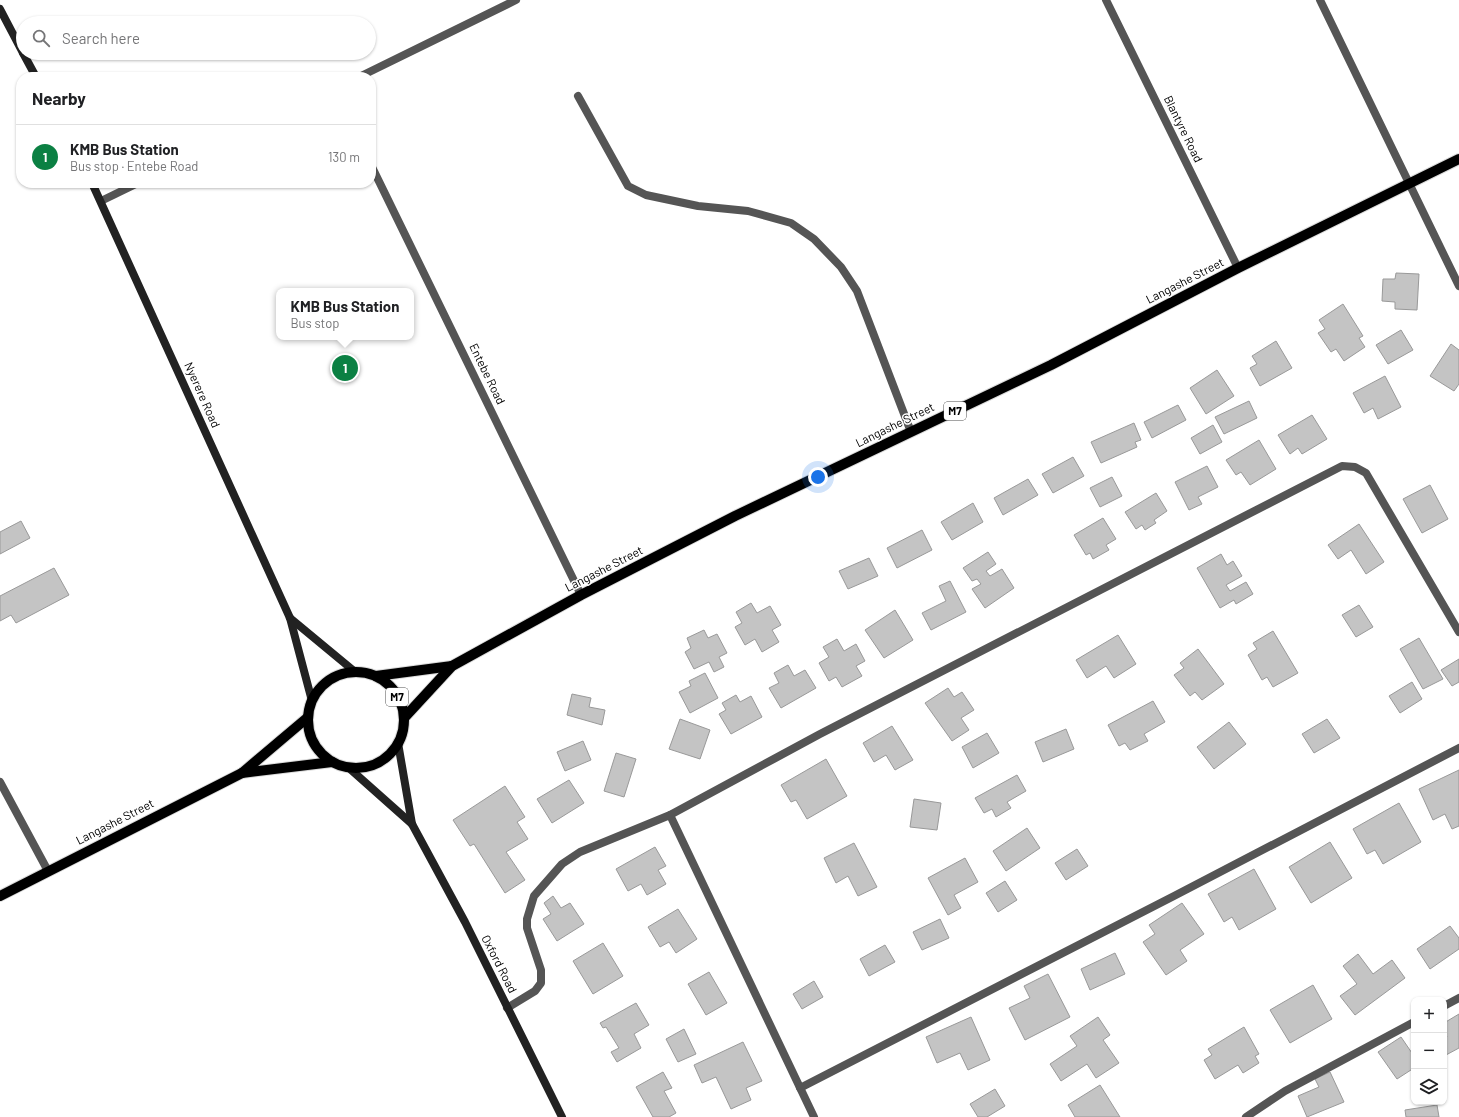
<!DOCTYPE html>
<meta charset="utf-8">
<style>
:root{--surface:#fff;--page:#f2f2f2;--text:#202124;--muted:#757577;--line:#e0e0e0;--accent:#0b8043}
body{margin:0;font-family:Barlow,sans-serif;background:var(--page);color:var(--text)}
.controls{position:absolute;right:12px;bottom:12px;display:grid;overflow:hidden;border-radius:8px;box-shadow:0 1px 3px #0004}
.controls button{width:36px;height:36px;display:grid;place-items:center;padding:0;border:0;border-bottom:1px solid var(--line);background:var(--surface);color:var(--text);font:20px sans-serif}
.you{position:absolute;left:818px;top:477px;width:14px;height:14px;margin:-10px;border:3px solid #fff;border-radius:50%;background:#1a73e8;box-shadow:0 0 0 6px #1a73e833}
.badge{display:grid;place-items:center;width:26px;height:26px;border-radius:50%;background:var(--accent);color:#fff;font-size:13px;font-weight:700}
.pin{position:absolute;translate:-50% -50%;border:2px solid #fff;box-shadow:0 1px 4px #0006}
.popup{position:absolute;left:276px;top:288px;width:138px;height:52px;box-sizing:border-box;display:grid;place-content:center;border-radius:8px;background:var(--surface);filter:drop-shadow(0 1px 3px #0005);font-size:13px;white-space:nowrap;color:var(--muted)}
.popup b{font-size:15px;color:var(--text)}
.popup::after{content:'';position:absolute;left:50%;top:100%;margin-left:-8px;border:8px solid transparent;border-top-color:var(--surface)}
.list{margin:0;padding:0;list-style:none}
h2{display:flex;justify-content:space-between;align-items:center;height:52px;margin:0;padding:0 16px;font-size:17px}
h2 small{font-size:13px;font-weight:400;color:var(--muted)}
.list li{display:grid;grid-template-columns:26px 1fr auto;gap:12px;align-items:center;box-sizing:border-box;height:64px;padding:0 16px;border-top:1px solid var(--line)}
.list b{display:block;font-size:15px;white-space:nowrap}
.list p{margin:0;font-size:13px;white-space:nowrap;color:var(--muted)}
.list em{font-size:13px;font-style:normal;color:var(--muted)}
.icon{flex:none;width:22px;height:22px;fill:none;stroke:currentColor;stroke-width:2;stroke-linecap:round;stroke-linejoin:round}
.map{position:relative;flex:none;width:1459px;height:1117px;overflow:hidden}
.search{position:absolute;background:var(--surface);box-shadow:0 1px 3px #0004;left:16px;top:16px;width:360px;height:44px;display:flex;align-items:center;gap:10px;box-sizing:border-box;padding:0 14px;border-radius:22px;color:var(--muted);font-size:15px}
.panel{position:absolute;background:var(--surface);box-shadow:0 1px 3px #0004;left:16px;top:72px;width:360px;height:116px;border-radius:16px}
.map>svg:first-child{display:block}
.building{fill:#c4c4c4;stroke:#999}
.lines{fill:none;stroke-linecap:round;stroke-linejoin:round}
.primary-casing{stroke:#dbdbdb;stroke-width:12}
.lane{stroke:#555;stroke-width:8}
.street{stroke:#555;stroke-width:8}
.secondary{stroke:#222;stroke-width:8}
.primary{stroke:#000;stroke-width:10}
.labels{text-anchor:middle;stroke-width:3;stroke-linejoin:round;paint-order:stroke}
.shield{fill:#fff;stroke:#4c4c4c;stroke-width:1}
.shield-label{font-size:11px;font-weight:bold;fill:#000}
.street-label{font-size:12px;fill:#000;stroke:#fff}
</style>
<div class="map">
<svg width="1459" height="1117" viewBox="0 0 1459 1117">
<rect width="100%" height="100%" fill="#fff"/>
<g class="building">
<polygon points="1396,273 1419,274 1417,310 1395,309 1395,302 1382,301 1383,279 1395,279"/>
<polygon points="1343,304 1363,336 1359,338 1365,347 1344,361 1336,349 1331,352 1318,333 1325,329 1319,320"/>
<polygon points="1401,330 1413,350 1388,364 1376,345"/>
<polygon points="1276,341 1292,368 1260,386 1250,368 1257,364 1252,356"/>
<polygon points="1451,344 1459,350 1459,384 1454,391 1430,376"/>
<polygon points="1217,370 1234,396 1206,414 1190,388"/>
<polygon points="1385,376 1401,407 1378,419 1373,408 1364,413 1353,393"/>
<polygon points="1249,401 1257,418 1224,434 1215,417"/>
<polygon points="1178,405 1186,420 1152,438 1144,422"/>
<polygon points="1312,415 1327,439 1302,454 1298,448 1290,454 1278,435"/>
<polygon points="1134,423 1141,440 1135,442 1137,447 1101,463 1091,442"/>
<polygon points="1213,425 1222,442 1200,454 1191,438"/>
<polygon points="1259,440 1276,469 1250,485 1241,472 1236,475 1226,460"/>
<polygon points="1073,457 1084,476 1053,493 1042,474"/>
<polygon points="1207,466 1218,487 1198,497 1202,504 1189,510 1175,482"/>
<polygon points="1112,477 1122,496 1100,507 1090,488"/>
<polygon points="1028,479 1038,495 1003,515 994,498"/>
<polygon points="1430,485 1448,519 1422,533 1403,499"/>
<polygon points="1156,493 1167,511 1154,520 1156,523 1145,530 1142,525 1136,529 1125,512"/>
<polygon points="973,503 983,522 952,540 941,522"/>
<polygon points="1103,518 1116,539 1106,545 1109,550 1093,559 1090,553 1086,555 1074,535"/>
<polygon points="21,521 30,538 0,554 0,532"/>
<polygon points="1359,524 1384,562 1366,574 1351,550 1338,559 1328,545"/>
<polygon points="922,530 932,550 897,568 887,548"/>
<polygon points="988,552 996,564 986,571 990,576 1002,569 1014,588 985,608 972,589 981,584 977,579 972,581 963,568"/>
<polygon points="1221,554 1227,565 1233,561 1242,576 1226,585 1230,591 1246,582 1253,594 1236,604 1234,600 1220,608 1197,568"/>
<polygon points="869,558 878,576 848,589 839,571"/>
<polygon points="54,568 69,595 16,623 11,615 0,621 0,596"/>
<polygon points="950,581 966,612 931,630 922,613 946,601 939,586"/>
<polygon points="751,603 757,613 770,606 781,625 772,630 779,642 762,652 755,639 745,645 735,627 742,623 736,612"/>
<polygon points="1359,605 1373,627 1356,637 1342,615"/>
<polygon points="895,610 913,640 884,658 865,630"/>
<polygon points="704,630 708,638 717,634 727,653 719,657 724,667 714,672 709,662 694,669 685,652 691,648 687,638"/>
<polygon points="1273,631 1298,673 1273,687 1267,677 1262,680 1248,655 1257,649 1253,643"/>
<polygon points="1118,635 1136,664 1114,678 1106,666 1087,678 1076,660"/>
<polygon points="1419,638 1443,679 1423,689 1400,649"/>
<polygon points="837,639 844,651 856,644 865,661 856,666 862,676 842,687 836,677 829,681 819,663 829,657 823,647"/>
<polygon points="1198,649 1224,684 1202,700 1195,692 1190,696 1174,675 1184,668 1180,663"/>
<polygon points="1459,659 1459,682 1452,686 1441,670"/>
<polygon points="788,665 794,676 805,670 816,688 781,708 769,688 779,683 774,673"/>
<polygon points="705,673 718,698 690,713 679,692 691,686 689,681"/>
<polygon points="1412,682 1422,699 1400,713 1389,696"/>
<polygon points="948,688 954,697 962,692 974,710 961,718 969,730 952,741 925,703"/>
<polygon points="572,694 591,698 589,707 605,710 602,725 567,715"/>
<polygon points="736,695 740,702 751,696 762,717 731,734 719,714 726,710 722,703"/>
<polygon points="1153,701 1165,722 1144,734 1148,741 1130,750 1125,743 1119,746 1108,725"/>
<polygon points="680,719 710,730 700,759 669,749"/>
<polygon points="1327,719 1340,738 1314,753 1302,734"/>
<polygon points="1229,722 1246,744 1214,769 1197,747"/>
<polygon points="892,726 913,760 895,770 886,755 874,762 863,743"/>
<polygon points="1066,729 1074,749 1043,762 1035,742"/>
<polygon points="987,733 999,753 973,768 962,747"/>
<polygon points="583,741 591,760 565,771 557,752"/>
<polygon points="616,753 636,759 624,797 604,791"/>
<polygon points="826,759 847,796 807,819 796,800 791,802 781,785"/>
<polygon points="1459,770 1459,826 1452,829 1445,814 1433,820 1419,789"/>
<polygon points="1017,775 1026,791 1007,802 1011,808 996,817 992,809 984,813 975,798"/>
<polygon points="569,780 584,803 552,823 537,799"/>
<polygon points="505,786 525,817 517,822 528,839 506,852 525,880 505,893 474,844 470,846 453,820"/>
<polygon points="914,799 941,803 937,830 910,827"/>
<polygon points="1399,803 1421,842 1383,864 1375,850 1367,854 1353,829"/>
<polygon points="1027,828 1040,848 1006,871 993,851"/>
<polygon points="1330,842 1352,878 1311,903 1289,867"/>
<polygon points="854,843 877,887 858,896 848,876 836,883 824,858"/>
<polygon points="655,847 666,866 658,870 666,884 647,895 641,884 628,891 616,869"/>
<polygon points="1077,849 1088,866 1066,880 1055,863"/>
<polygon points="965,858 978,882 954,895 961,908 948,915 928,878"/>
<polygon points="1254,869 1276,909 1239,930 1232,917 1224,922 1208,894"/>
<polygon points="1005,881 1017,900 998,912 986,893"/>
<polygon points="553,896 561,908 570,903 584,924 557,941 543,919 551,914 544,903"/>
<polygon points="1182,903 1204,934 1180,950 1187,961 1166,975 1143,942 1155,934 1149,925"/>
<polygon points="678,909 697,939 676,953 669,942 660,947 648,927"/>
<polygon points="940,919 949,938 922,950 913,932"/>
<polygon points="1450,926 1459,938 1459,949 1430,969 1417,949"/>
<polygon points="603,943 623,976 593,994 573,961"/>
<polygon points="885,945 895,962 869,976 860,959"/>
<polygon points="1115,953 1125,974 1090,990 1081,969"/>
<polygon points="1358,954 1373,974 1392,960 1405,978 1355,1015 1340,996 1357,984 1343,966"/>
<polygon points="709,972 727,1003 706,1015 688,984"/>
<polygon points="1048,974 1070,1017 1025,1040 1009,1008 1030,998 1024,986"/>
<polygon points="814,981 823,997 802,1009 793,994"/>
<polygon points="1313,985 1332,1019 1290,1043 1270,1010"/>
<polygon points="636,1003 649,1025 634,1034 641,1048 617,1062 611,1052 619,1048 606,1027 603,1028 600,1023"/>
<polygon points="1459,1014 1459,1048 1446,1055 1444,1052 1444,1038 1447,1037 1444,1031 1444,1023"/>
<polygon points="971,1017 990,1060 968,1070 960,1053 937,1063 926,1037"/>
<polygon points="1098,1017 1110,1035 1103,1040 1119,1063 1096,1078 1087,1064 1061,1081 1050,1064 1077,1046 1070,1036"/>
<polygon points="1244,1027 1259,1054 1255,1056 1259,1063 1243,1073 1238,1065 1215,1079 1204,1060 1212,1055 1208,1049"/>
<polygon points="684,1029 696,1054 678,1062 666,1039"/>
<polygon points="1401,1037 1414,1056 1414,1068 1397,1079 1378,1052"/>
<polygon points="743,1042 762,1081 746,1088 751,1100 731,1109 716,1077 702,1083 694,1065"/>
<polygon points="663,1072 672,1088 664,1091 676,1113 669,1117 653,1117 636,1087"/>
<polygon points="1330,1072 1344,1102 1307,1117 1298,1096 1319,1087 1315,1079"/>
<polygon points="1100,1085 1120,1117 1075,1117 1068,1105"/>
<polygon points="995,1089 1005,1106 987,1117 978,1117 970,1104"/>
<polygon points="1437,1105 1439,1117 1406,1117 1405,1110"/>
</g>
<g class="lines">
<g class="primary-casing">
<g id="primary">
<circle cx="356" cy="720" r="48"/>
<polyline points="376,676 452,666"/>
<polyline points="404,718 452,666 581,595 735,516 1051,365 1238,268 1459,159"/>
<polyline points="242,773 332,762"/>
<polyline points="0,896 242,773 307,718"/>
</g>
</g>
<g class="lane">
<polyline points="1320,0 1459,286"/>
<polyline points="578,96 628,186 646,195 698,206 748,211 791,223 814,239 841,267 857,291 911,432"/>
</g>
<g class="street">
<polyline points="1106,0 1238,268"/>
<polyline points="359,77 516,0"/>
<polyline points="371,165 581,595"/>
<polyline points="101,201 138,183"/>
<polyline points="0,782 48,871"/>
<polyline points="670,815 814,1117"/>
<polyline points="1444,1006 1459,998"/>
<polyline points="507,1008 535,991 541,983 541,970 527,928 527,919 534,896 562,864 580,852 670,815 820,734 1342,466 1355,467 1366,473 1459,632"/>
<polyline points="800,1088 1174,896 1459,748"/>
<polyline points="1246,1117 1285,1091 1414,1022"/>
</g>
<g class="secondary">
<polyline points="0,9 23,53"/>
<polyline points="23,53 36,77"/>
<polyline points="92,183 290,618 312,701"/>
<polyline points="290,618 354,671"/>
<polyline points="398,743 412,824 465,922 562,1117"/>
<polyline points="349,768 412,824"/>
</g>
<use href="#primary" class="primary"/>
</g>
<g class="labels">
<g class="shield">
<rect x="944" y="402" width="22" height="18" rx="3"/>
<rect x="386" y="688" width="22" height="18" rx="3"/>
</g>
<g class="shield-label">
<text x="955" y="415">M7</text>
<text x="397" y="701">M7</text>
</g>
<g class="street-label">
<text transform="translate(1183 129) rotate(64)" y="4">Blantyre Road</text>
<text transform="translate(1185 281) rotate(-27)" y="4">Langashe Street</text>
<text transform="translate(487 374) rotate(64)" y="4">Entebe Road</text>
<text transform="translate(202 395) rotate(66)" y="4">Nyerere Road</text>
<text transform="translate(895 425) rotate(-26)" y="4">Langashe Street</text>
<text transform="translate(604 569) rotate(-27)" y="4">Langashe Street</text>
<text transform="translate(115 822) rotate(-27)" y="4">Langashe Street</text>
<text transform="translate(499 964) rotate(63)" y="4">Oxford Road</text>
</g>
</g>
</svg>
<div class="controls">
<button>+</button>
<button>−</button>
<button><svg class="icon" aria-label="layers" viewBox="0 0 24 24"><path d="M12 4l9 5-9 5-9-5zM3 14l9 5 9-5"/></svg></button>
</div>
<div class="you"></div>
<div class="pin badge" style="left:345px;top:368px">1</div>
<div class="popup"><b>KMB Bus Station</b>Bus stop</div>
<div class="search"><svg class="icon" aria-label="search" viewBox="0 0 24 24"><circle cx="10" cy="10" r="6"/><path d="M15 15l6 6"/></svg>Search here</div>
<section class="panel">
<h2>Nearby<small></small></h2>
<ul class="list">
<li><span class="badge">1</span><div><b>KMB Bus Station</b><p>Bus stop · Entebe Road</p></div><em>130 m</em></li>
</ul>
</section>
</div>
